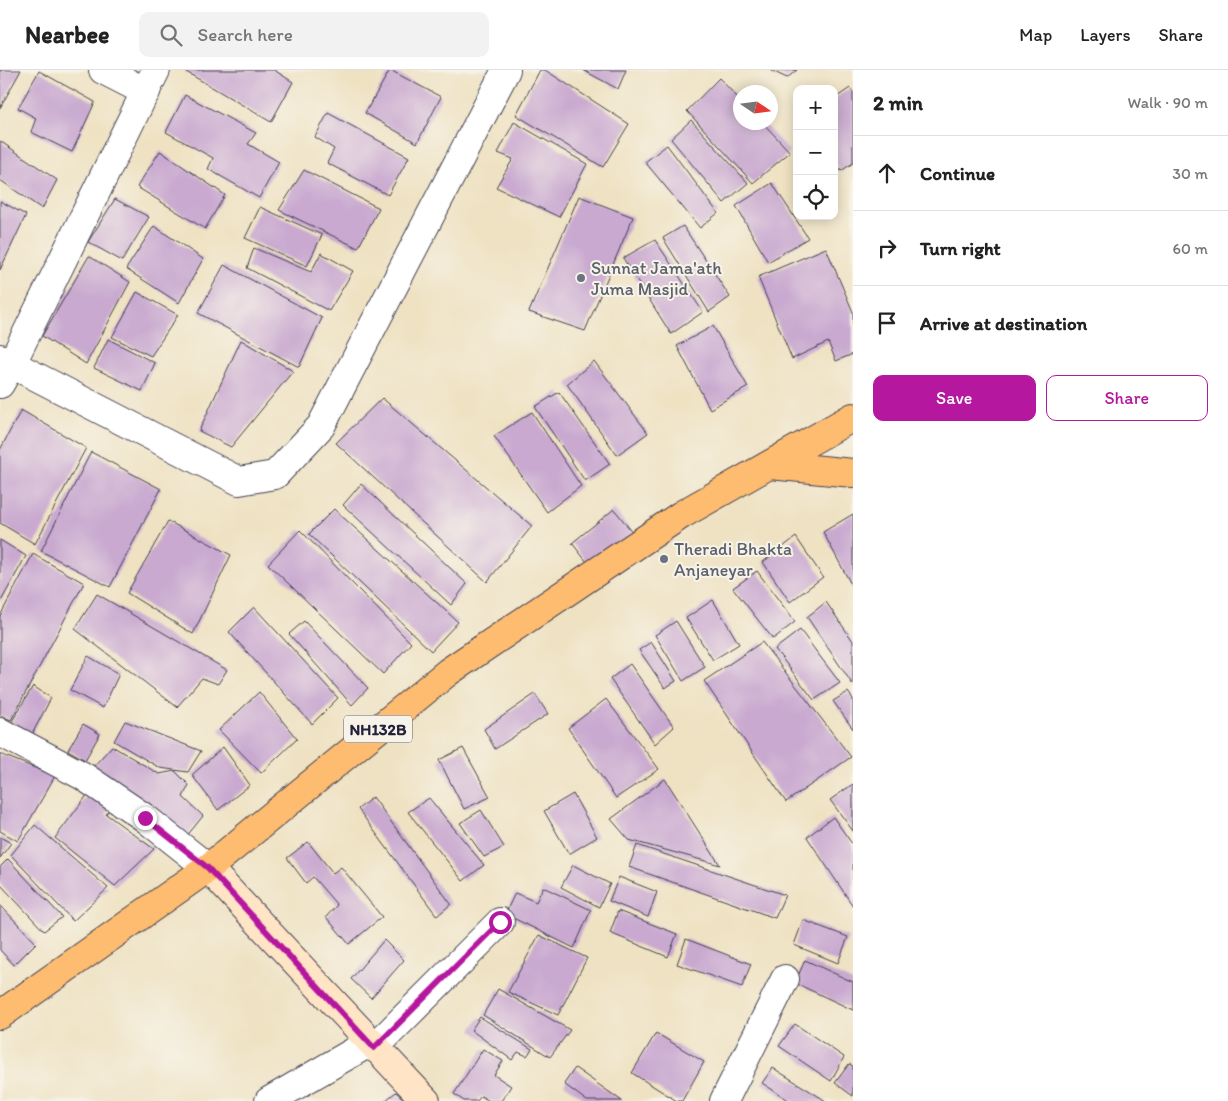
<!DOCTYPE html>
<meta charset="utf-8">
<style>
:root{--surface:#fff;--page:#f2f2f2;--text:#222;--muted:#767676;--line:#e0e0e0;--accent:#b5179e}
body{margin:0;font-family:Itim,sans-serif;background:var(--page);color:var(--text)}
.controls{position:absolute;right:15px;top:15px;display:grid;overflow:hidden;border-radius:10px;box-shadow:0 2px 12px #0003}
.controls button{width:45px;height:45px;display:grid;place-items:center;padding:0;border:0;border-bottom:1px solid var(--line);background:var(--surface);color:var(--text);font:25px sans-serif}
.compass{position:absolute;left:733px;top:15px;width:45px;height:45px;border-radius:50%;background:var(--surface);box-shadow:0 2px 12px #0003;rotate:103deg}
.stop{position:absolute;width:15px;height:15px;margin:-11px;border:4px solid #b5179e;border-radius:50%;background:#fff}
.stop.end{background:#b5179e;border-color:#fff;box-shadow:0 1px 5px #0008}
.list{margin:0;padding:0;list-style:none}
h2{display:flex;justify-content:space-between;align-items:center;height:65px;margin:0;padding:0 20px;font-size:21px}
h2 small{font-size:16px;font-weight:400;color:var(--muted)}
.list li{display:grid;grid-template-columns:32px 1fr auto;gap:15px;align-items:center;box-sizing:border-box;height:75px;padding:0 20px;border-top:1px solid var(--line)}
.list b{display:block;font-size:19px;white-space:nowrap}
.list em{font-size:16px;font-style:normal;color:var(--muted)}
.actions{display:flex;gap:10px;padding:15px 20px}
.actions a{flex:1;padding:11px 0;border:1px solid var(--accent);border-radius:10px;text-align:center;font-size:18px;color:var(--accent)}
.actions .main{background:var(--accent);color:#fff}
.icon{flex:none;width:28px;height:28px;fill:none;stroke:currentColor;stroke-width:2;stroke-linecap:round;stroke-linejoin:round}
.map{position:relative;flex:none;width:853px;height:1031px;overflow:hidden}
header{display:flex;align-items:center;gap:30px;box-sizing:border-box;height:70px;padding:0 25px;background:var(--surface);border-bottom:1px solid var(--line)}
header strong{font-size:24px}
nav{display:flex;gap:28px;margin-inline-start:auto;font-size:18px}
.search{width:350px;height:45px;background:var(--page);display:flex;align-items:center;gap:12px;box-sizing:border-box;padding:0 18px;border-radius:10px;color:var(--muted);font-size:19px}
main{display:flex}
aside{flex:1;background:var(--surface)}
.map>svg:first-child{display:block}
.building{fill:#c9a9d0}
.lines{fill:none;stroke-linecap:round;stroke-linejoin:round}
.street-casing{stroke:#413f4f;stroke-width:30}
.secondary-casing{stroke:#413f4f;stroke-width:30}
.highway-casing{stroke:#413f4f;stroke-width:30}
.street{stroke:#fff;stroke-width:28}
.secondary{stroke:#ffe4c6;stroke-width:28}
.highway{stroke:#febc70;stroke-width:28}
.route{stroke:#b5179e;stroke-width:6}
.worship-dot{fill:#6b7280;stroke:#f7f3e8;stroke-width:2}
.labels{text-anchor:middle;stroke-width:4;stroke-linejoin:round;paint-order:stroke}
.shield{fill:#f7f3e8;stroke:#62616f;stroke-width:1}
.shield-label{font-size:16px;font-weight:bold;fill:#22223b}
.worship-label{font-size:18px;fill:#5b616d;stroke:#f7f3e8;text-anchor:start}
</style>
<header>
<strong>Nearbee</strong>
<div class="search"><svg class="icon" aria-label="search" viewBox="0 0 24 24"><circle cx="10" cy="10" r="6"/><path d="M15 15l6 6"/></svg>Search here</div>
<nav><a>Map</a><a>Layers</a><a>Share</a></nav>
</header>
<main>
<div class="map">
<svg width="853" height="1031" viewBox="0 0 853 1031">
<rect width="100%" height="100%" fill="#f7f3e8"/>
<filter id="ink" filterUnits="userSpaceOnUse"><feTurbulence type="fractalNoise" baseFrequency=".02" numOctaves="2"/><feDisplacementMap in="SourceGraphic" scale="10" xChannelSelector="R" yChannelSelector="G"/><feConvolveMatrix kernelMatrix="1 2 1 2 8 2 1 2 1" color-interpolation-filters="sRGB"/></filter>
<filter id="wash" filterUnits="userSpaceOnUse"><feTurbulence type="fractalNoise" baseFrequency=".0096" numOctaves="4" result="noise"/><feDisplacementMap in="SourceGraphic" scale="20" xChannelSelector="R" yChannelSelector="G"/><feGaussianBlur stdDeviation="1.12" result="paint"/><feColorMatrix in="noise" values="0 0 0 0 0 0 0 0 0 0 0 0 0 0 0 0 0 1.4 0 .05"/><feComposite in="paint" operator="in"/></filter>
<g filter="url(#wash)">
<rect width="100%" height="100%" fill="#efe2c3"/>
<g id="blocks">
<g class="building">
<polygon points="0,0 21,0 0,38"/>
<polygon points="183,0 274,0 293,12 271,52"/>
<polygon points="390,0 441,27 417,73 365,43"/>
<polygon points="540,0 545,0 629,54 603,97 516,45"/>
<polygon points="583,0 626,0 618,19"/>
<polygon points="770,0 797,0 787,8"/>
<polygon points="39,1 95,32 72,82 31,62 36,48 18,38"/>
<polygon points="719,8 740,30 740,52 762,52 790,82 753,113 687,41"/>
<polygon points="850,18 853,22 853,93 841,101 834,91 834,29"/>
<polygon points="185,25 256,63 248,74 279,92 259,128 208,99 213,88 166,62"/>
<polygon points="328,43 409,87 388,125 327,93 334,79 315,67"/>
<polygon points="691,50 748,113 724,133 671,69"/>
<polygon points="514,52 587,94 559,147 496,117 513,89 498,83"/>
<polygon points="0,71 57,110 42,139 0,110"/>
<polygon points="667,75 718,143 700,158 645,92"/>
<polygon points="160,81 225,125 205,159 137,117"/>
<polygon points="304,100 379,138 358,178 279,140"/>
<polygon points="772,113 808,168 768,192 736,136"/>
<polygon points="579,126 633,147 585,261 529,242"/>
<polygon points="115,129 149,147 122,191 88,172"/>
<polygon points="0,131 26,145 0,200"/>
<polygon points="260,137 322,165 307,196 245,168"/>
<polygon points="154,156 203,189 179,233 126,199"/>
<polygon points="683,156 730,227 709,242 663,168"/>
<polygon points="655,170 703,242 671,264 623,188"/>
<polygon points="254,178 311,202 321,183 353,201 329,241 247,198"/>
<polygon points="826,178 853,242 853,284 836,291 828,272 792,289 758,207"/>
<polygon points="89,186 130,212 86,294 42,266"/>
<polygon points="224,195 322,248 299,297 198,243"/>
<polygon points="137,222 178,245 151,286 112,267"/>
<polygon points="713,256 748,317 710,339 677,276"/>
<polygon points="108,269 155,293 142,321 94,298"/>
<polygon points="241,270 293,301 231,377 199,361"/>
<polygon points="594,291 648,363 617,385 567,314"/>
<polygon points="559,322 610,394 585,411 535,337"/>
<polygon points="382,328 532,456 487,512 336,373"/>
<polygon points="21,340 86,378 35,474 0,453 0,380"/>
<polygon points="532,342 581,416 547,442 494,366"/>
<polygon points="91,382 161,419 110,517 41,481"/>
<polygon points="361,414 467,514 451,535 343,435"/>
<polygon points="334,439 458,552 431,581 309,464"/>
<polygon points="614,439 645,478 602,511 572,473"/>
<polygon points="853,444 853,518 823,462"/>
<polygon points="168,451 231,485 193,564 127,523"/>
<polygon points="300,460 411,573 383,604 268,494"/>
<polygon points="796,467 823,507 790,532 763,492"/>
<polygon points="0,470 26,486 0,533"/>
<polygon points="33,484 84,513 11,650 0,645 0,546"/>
<polygon points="757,501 795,552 773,569 733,518"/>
<polygon points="97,524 227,600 218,614 202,608 177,637 75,559"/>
<polygon points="713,530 739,574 713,590 686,548"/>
<polygon points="826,532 853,571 853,615 807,547"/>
<polygon points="254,537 338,628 312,654 229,562"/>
<polygon points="304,551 368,618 352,635 289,564"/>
<polygon points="676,551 705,597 683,611 655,565"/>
<polygon points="800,560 840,613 814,630 775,579"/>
<polygon points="651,572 676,611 665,618 639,580"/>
<polygon points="762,572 851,687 786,732 704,611"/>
<polygon points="88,586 119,604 103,638 70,620"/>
<polygon points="630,594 674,657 655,674 610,609"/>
<polygon points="33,616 51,628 29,670 8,658"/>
<polygon points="259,622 297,669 261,703 219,660"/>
<polygon points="848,622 853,629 853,659 833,631"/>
<polygon points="535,624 548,644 495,679 484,659"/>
<polygon points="606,629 659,699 616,728 568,658"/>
<polygon points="125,651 201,681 188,702 160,698 114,671"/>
<polygon points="83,654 100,664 85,690 68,680"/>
<polygon points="112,676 159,704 175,701 189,715 183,727 203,746 186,767 91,699"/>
<polygon points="223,677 250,715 218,740 192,705"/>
<polygon points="463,678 490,727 464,739 439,690"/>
<polygon points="0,684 55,706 18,771 0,761"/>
<polygon points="665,709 720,795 629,770 611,749"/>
<polygon points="853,714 853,761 830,730"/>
<polygon points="91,720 114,732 106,744 154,779 115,816 55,768"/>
<polygon points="573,724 597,767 569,784 544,741"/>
<polygon points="373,727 451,834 437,846 358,739"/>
<polygon points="429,728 484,795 463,811 408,742"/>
<polygon points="481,740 504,777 484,787 460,753"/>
<polygon points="833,747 853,775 853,836 807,767"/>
<polygon points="35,755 108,818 73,851 11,785"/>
<polygon points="0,767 11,773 0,788"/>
<polygon points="308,772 333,803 341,797 382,847 349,874 326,847 337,835 313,807 306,813 287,788"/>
<polygon points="637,775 785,825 775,848 629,797"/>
<polygon points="8,789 62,847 44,861 0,814 0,797"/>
<polygon points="573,795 610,814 599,837 561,817"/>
<polygon points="619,807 657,822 648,847 609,831"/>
<polygon points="543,817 591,840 574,878 505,844 515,823 536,832"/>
<polygon points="0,835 36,873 14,895 0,880"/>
<polygon points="618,841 677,864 668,887 610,863"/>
<polygon points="803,850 848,867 838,893 794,875"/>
<polygon points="539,865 587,888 558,945 508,922"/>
<polygon points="686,869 751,894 742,917 677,894"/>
<polygon points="384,870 404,890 371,928 351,909"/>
<polygon points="805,890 853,912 853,940 795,913"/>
<polygon points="498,919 570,960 550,987 483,945"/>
<polygon points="480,947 532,979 527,986 518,982 512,990 471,960"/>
<polygon points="795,954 844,987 831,1011 779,976"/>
<polygon points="656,963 704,992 682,1031 677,1031 632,1003"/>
<polygon points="483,979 503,991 494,1005 511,1016 501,1031 489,1031 481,1026 477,1031 464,1031 454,1024"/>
<polygon points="849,994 853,996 853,1026 835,1013"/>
<polygon points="575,998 622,1031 587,1031 564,1014"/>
<polygon points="773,998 826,1031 790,1031 762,1013"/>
<polygon points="396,1022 406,1031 385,1031"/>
</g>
</g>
</g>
<g filter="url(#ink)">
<use href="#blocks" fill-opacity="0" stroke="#413f4f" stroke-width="1"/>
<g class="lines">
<g class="street-casing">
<g id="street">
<polyline points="103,0 146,22"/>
<polyline points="0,288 239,411 275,405 321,356 506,0"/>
<polyline points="0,314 12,293 156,0"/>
<polyline points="0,662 83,706 145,748 208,798"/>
<polyline points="374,978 500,852"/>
<polyline points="269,1031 369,973"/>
<polyline points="724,1031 785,909"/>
</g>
</g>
<g class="secondary-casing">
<polyline id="secondary" points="208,798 426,1031"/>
</g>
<g class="highway-casing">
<g id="highway">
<polyline points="770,395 853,403"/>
<polyline points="0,945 208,798 448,602 681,445 853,347"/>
</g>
</g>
<use href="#street" class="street"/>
<use href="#secondary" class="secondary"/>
<use href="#highway" class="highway"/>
</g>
</g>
<g class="lines" filter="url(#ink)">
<polyline class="route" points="145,748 208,798 374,978 500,852"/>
</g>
<g class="worship-dot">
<circle cx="581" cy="208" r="5"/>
<circle cx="664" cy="489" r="5"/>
</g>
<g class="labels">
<rect class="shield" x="344" y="645.5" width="68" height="27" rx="4"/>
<g class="shield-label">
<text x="378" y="665">NH132B</text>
</g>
<g class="worship-label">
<text x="591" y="204">Sunnat Jama'ath<tspan x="591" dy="21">Juma Masjid</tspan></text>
<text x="674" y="485">Theradi Bhakta<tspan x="674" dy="21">Anjaneyar</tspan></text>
</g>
</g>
</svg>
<div class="controls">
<button>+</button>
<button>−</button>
<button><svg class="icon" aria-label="locate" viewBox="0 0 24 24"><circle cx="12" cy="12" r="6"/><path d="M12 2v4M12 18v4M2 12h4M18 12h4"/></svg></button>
</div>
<svg class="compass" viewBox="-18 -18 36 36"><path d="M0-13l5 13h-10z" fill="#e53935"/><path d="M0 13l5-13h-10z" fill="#767676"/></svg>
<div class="stop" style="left:500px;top:852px"></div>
<div class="stop end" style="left:145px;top:748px"></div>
</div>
<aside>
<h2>2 min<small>Walk · 90 m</small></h2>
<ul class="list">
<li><svg class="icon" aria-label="ahead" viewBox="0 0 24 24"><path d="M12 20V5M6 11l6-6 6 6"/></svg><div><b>Continue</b></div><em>30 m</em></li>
<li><svg class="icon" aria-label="right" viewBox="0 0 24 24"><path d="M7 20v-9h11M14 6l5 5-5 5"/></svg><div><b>Turn right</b></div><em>60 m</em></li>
<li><svg class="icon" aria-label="arrive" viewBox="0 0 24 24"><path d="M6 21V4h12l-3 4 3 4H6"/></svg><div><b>Arrive at destination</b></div></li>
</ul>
<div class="actions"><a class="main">Save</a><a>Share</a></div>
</aside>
</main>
